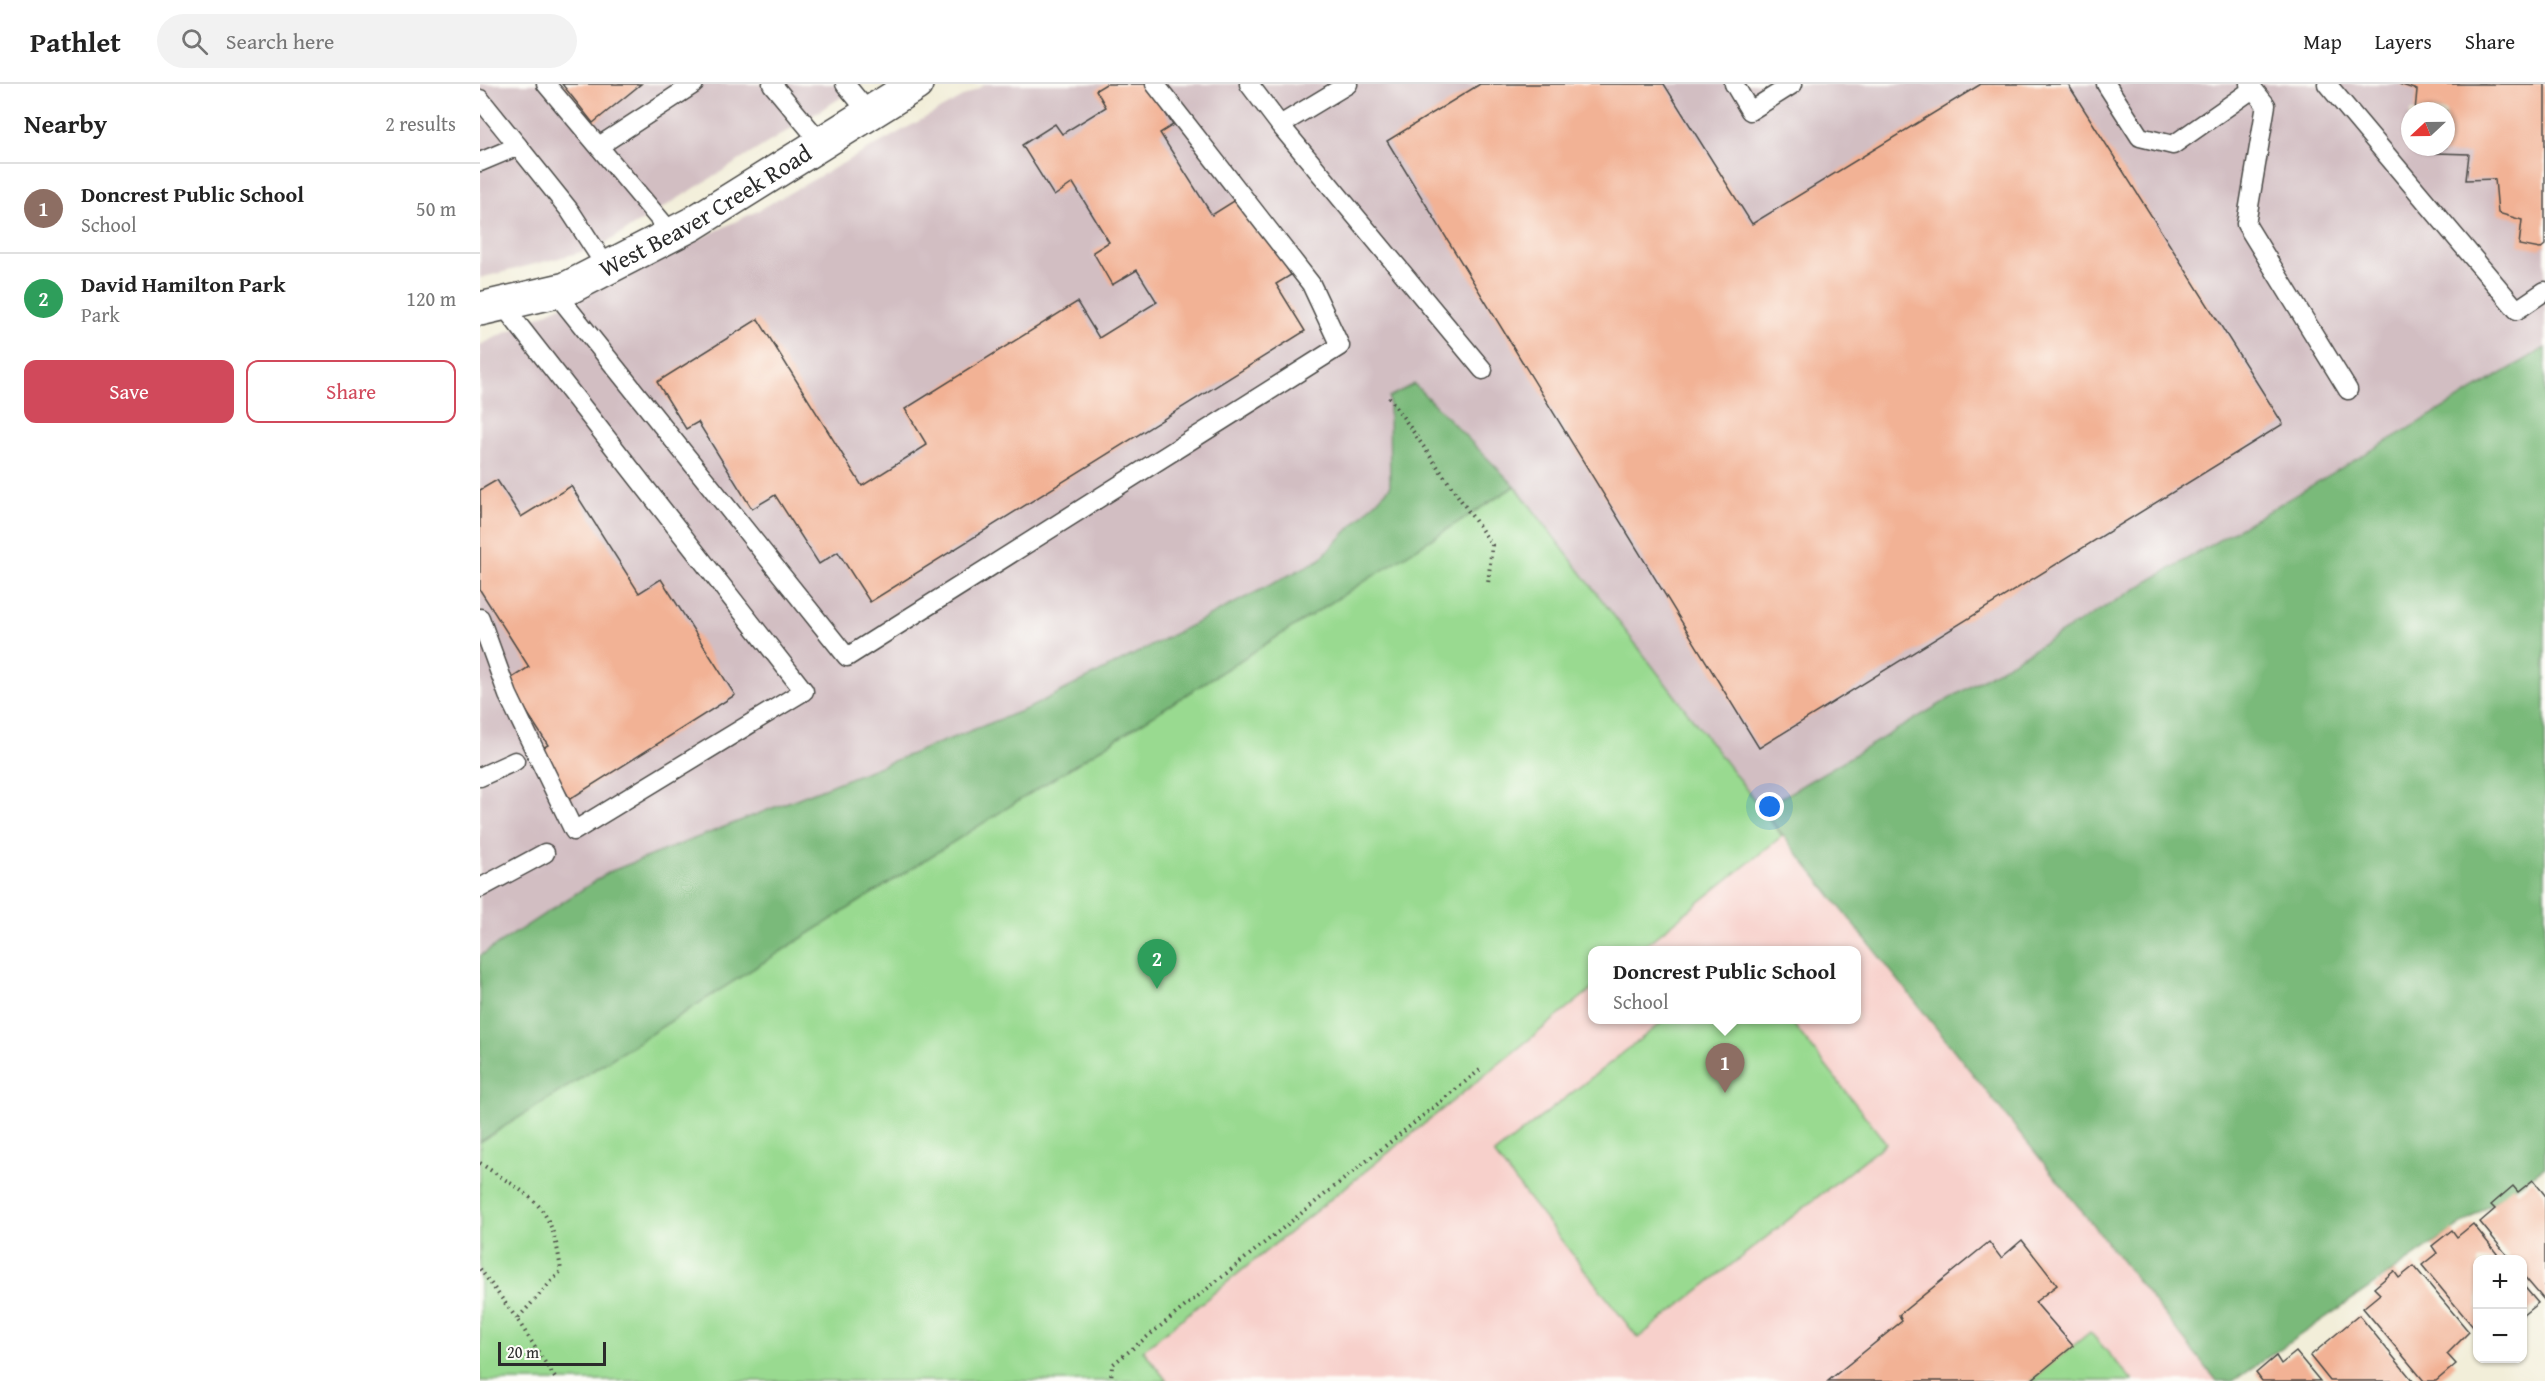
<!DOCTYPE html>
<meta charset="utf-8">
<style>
:root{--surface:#fff;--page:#f2f2f2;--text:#222;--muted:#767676;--line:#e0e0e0;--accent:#d1495b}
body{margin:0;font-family:"Gentium Book Plus",serif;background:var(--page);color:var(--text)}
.controls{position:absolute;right:18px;bottom:18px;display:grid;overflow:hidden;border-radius:12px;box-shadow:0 2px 4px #0004}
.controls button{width:54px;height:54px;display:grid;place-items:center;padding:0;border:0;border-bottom:2px solid var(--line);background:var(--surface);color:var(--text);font:30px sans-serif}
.compass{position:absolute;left:1921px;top:18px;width:54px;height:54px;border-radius:50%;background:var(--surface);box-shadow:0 2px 4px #0004;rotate:248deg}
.scale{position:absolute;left:18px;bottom:15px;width:108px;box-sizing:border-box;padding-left:6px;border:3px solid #2b2b2b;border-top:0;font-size:16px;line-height:21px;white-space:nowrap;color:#2b2b2b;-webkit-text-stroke:4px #fdfcf7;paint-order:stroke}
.you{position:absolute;left:1290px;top:723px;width:21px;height:21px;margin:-15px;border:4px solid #fff;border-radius:50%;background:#1a73e8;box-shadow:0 0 0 9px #1a73e833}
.badge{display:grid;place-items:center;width:39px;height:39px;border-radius:50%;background:var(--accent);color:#fff;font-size:20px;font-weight:700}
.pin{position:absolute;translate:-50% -50px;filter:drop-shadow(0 2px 3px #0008)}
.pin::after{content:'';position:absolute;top:32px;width:21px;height:18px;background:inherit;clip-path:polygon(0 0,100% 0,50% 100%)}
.popup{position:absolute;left:1108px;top:862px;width:273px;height:78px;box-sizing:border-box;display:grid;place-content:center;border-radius:12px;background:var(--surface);filter:drop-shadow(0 2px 4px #0005);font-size:20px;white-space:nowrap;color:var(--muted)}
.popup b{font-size:22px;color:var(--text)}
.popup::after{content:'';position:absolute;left:50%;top:100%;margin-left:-12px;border:12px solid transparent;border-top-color:var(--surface)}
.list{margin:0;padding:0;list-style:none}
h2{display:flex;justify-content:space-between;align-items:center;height:78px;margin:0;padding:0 24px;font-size:26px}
h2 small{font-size:20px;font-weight:400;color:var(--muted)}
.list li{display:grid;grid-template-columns:39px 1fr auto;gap:18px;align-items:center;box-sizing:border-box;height:90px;padding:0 24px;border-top:2px solid var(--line)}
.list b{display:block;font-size:22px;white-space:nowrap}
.list p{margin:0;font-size:20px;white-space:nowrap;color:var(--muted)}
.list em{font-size:20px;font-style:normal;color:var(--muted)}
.actions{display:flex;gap:12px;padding:18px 24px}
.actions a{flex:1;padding:14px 0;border:2px solid var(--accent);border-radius:12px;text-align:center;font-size:21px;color:var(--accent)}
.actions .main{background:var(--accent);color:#fff}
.icon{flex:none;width:33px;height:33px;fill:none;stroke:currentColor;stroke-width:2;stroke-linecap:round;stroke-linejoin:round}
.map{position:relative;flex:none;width:2065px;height:1297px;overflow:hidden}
header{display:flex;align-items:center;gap:36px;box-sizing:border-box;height:84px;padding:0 30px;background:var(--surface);border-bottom:2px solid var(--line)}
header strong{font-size:28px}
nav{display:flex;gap:33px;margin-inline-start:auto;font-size:21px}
.search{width:420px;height:54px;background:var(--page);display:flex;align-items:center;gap:15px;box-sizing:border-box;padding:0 21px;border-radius:33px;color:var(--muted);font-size:22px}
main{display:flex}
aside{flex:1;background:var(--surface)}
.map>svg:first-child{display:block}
.built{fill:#f7d0cb}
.industrial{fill:#d2bec2;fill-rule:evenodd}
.green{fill:#99da90;stroke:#62825e;stroke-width:1.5}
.forest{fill:#7aba7a;stroke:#527252;stroke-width:1.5}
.building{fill:#f2b295}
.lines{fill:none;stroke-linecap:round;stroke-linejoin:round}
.service-casing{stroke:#494845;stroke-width:21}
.tertiary-casing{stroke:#494845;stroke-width:36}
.path{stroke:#494845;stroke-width:4;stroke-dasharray:1.5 4.5;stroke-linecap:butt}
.service{stroke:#fff;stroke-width:18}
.tertiary{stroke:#fff;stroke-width:33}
.labels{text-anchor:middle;stroke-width:6;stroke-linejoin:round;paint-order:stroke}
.street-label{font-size:24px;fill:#2b2b2b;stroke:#fdfcf7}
</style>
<header>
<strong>Pathlet</strong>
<div class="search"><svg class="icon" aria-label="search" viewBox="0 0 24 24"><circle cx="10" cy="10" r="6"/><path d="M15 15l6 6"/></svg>Search here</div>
<nav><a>Map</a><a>Layers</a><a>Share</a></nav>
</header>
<main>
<aside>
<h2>Nearby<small>2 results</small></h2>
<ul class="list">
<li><span class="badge" style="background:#8d6e63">1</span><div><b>Doncrest Public School</b><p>School</p></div><em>50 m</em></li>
<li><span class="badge" style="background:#2e9e5b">2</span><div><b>David Hamilton Park</b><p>Park</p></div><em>120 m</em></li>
</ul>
<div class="actions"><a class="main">Save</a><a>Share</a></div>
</aside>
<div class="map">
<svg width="2065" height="1297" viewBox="0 0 2065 1297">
<rect width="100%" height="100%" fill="#fdfcf7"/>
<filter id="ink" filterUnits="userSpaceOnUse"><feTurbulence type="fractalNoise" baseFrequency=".0167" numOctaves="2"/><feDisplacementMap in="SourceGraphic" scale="12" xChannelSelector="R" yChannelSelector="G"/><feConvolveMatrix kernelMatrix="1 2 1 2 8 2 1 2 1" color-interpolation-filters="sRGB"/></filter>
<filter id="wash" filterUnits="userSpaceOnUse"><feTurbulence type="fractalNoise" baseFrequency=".008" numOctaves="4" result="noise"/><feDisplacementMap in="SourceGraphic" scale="24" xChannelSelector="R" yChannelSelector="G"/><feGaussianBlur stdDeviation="1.35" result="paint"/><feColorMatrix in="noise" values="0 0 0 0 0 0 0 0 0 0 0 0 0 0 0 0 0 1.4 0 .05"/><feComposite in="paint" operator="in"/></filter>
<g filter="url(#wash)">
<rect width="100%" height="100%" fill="#f2eed9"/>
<polygon class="built" points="1302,752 1737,1297 687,1297 663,1266 1113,904 1113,936 1377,936 1377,866 1159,866"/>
<g class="industrial">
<polygon points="0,0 383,0 118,164 0,194"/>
<path d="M506,0H2065V264L1282,725L1035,402L934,300L909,313L910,403L839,476L549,624L129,788L0,872V261L275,128ZM1930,27H1966V63H1930Z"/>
</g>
<g class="green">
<polygon points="1035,402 1302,752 1159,866 1113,866 1113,904 663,1266 687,1297 0,1297 0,1058"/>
<polygon points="1185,936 1310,936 1406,1059 1158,1254 1014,1070"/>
<polygon points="1610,1248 1653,1297 1550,1297"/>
</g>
<g class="forest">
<polygon points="2065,264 2065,1083 1753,1297 1737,1297 1282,725"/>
<polygon points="934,300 1035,402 0,1058 0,872 129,788 549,624 839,476 910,403 909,313"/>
</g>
<g id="blocks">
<g class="building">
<polygon points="82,0 161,0 113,39"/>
<polygon points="626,0 667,0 693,41 680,49 732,131 762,112 811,191 796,200 825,247 390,518 358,468 339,480 295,411 272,425 218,338 206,345 177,298 278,235 382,402 447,361 425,325 597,218 619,254 677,218 657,186 632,201 613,168 629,158 593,99 574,112 542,61 575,40 582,50 626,23 616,6"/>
<polygon points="1000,0 1184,0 1272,140 1501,0 1588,0 1803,340 1279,664 907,57"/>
<polygon points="1919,0 2065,0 2065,161 2060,165 2039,161 2042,136 2018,129 2015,95 1986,96 1989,70 1956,69 1959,63 1966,63 1966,27 1935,27 1937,6"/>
<polygon points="17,396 41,433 91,402 159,509 181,495 255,611 90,715 59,666 68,661 27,597 49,583 0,506 0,406"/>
<polygon points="2053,1096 2065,1111 2065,1217 2042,1190 2042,1176 2031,1176 2000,1138 2015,1125 2011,1121 2033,1102 2038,1108"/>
<polygon points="1993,1140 2022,1176 1998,1176 1998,1249 1942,1181 1957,1169 1952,1162 1972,1146 1977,1153"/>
<polygon points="1542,1156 1577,1201 1555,1218 1593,1262 1550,1297 1348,1297 1422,1237 1419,1231 1509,1158 1521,1174"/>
<polygon points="1934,1182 1989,1248 1967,1270 1976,1280 1956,1297 1944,1297 1883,1224 1900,1210 1894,1204 1914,1187 1919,1194"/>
<polygon points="2042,1200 2058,1219 2042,1232"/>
<polygon points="1879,1231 1933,1297 1850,1297 1830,1272"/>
<polygon points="1816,1268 1840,1297 1782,1297 1776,1289 1796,1272 1801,1280"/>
</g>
</g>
</g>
<g filter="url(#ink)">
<use href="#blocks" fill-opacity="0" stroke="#494845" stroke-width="1.5"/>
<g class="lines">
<g class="service-casing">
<g id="service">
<polyline points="66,0 192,150"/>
<polyline points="292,0 341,59"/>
<polyline points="365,0 389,29"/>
<polyline points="769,0 800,41 1003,286"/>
<polyline points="1254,0 1270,27 1313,0"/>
<polyline points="1626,0 1660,53 1693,61 1773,5"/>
<polyline points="1769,0 1786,21 1766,140 1868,306"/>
<polyline points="1847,0 2037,226 2065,207"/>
<polyline points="0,15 38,62"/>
<polyline points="800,41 868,0"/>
<polyline points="119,62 214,0"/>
<polyline points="0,78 38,62 90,127 127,184"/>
<polyline points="75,208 367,573 860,262 831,200 675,0"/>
<polyline points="0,534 28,611 94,747 324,607 22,220"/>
<polyline points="0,693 35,677"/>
<polyline points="0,804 65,769"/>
</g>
</g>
<g class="tertiary-casing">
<g id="tertiary">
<path id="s1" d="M0,225L86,205L212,140L436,0"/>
</g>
</g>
<g class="path">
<polyline points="909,313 1012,461 1008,500"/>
<path d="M0,1079C54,1116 72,1117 81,1187L37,1235L77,1297"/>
<polyline points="0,1185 37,1235"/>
<polyline points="631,1297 632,1281 1000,986"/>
</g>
<use href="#service" class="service"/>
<use href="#tertiary" class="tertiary"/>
</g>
</g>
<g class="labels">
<g class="street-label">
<text dy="8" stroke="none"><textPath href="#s1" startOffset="248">West Beaver Creek Road</textPath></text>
</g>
</g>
</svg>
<div class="controls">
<button>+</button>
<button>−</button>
</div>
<svg class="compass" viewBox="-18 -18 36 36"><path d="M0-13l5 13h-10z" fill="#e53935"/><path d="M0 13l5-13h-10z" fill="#767676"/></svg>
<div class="scale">20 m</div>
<div class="you"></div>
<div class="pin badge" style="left:1245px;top:1009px;background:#8d6e63">1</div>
<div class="popup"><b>Doncrest Public School</b>School</div>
<div class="pin badge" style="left:677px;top:905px;background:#2e9e5b">2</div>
</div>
</main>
